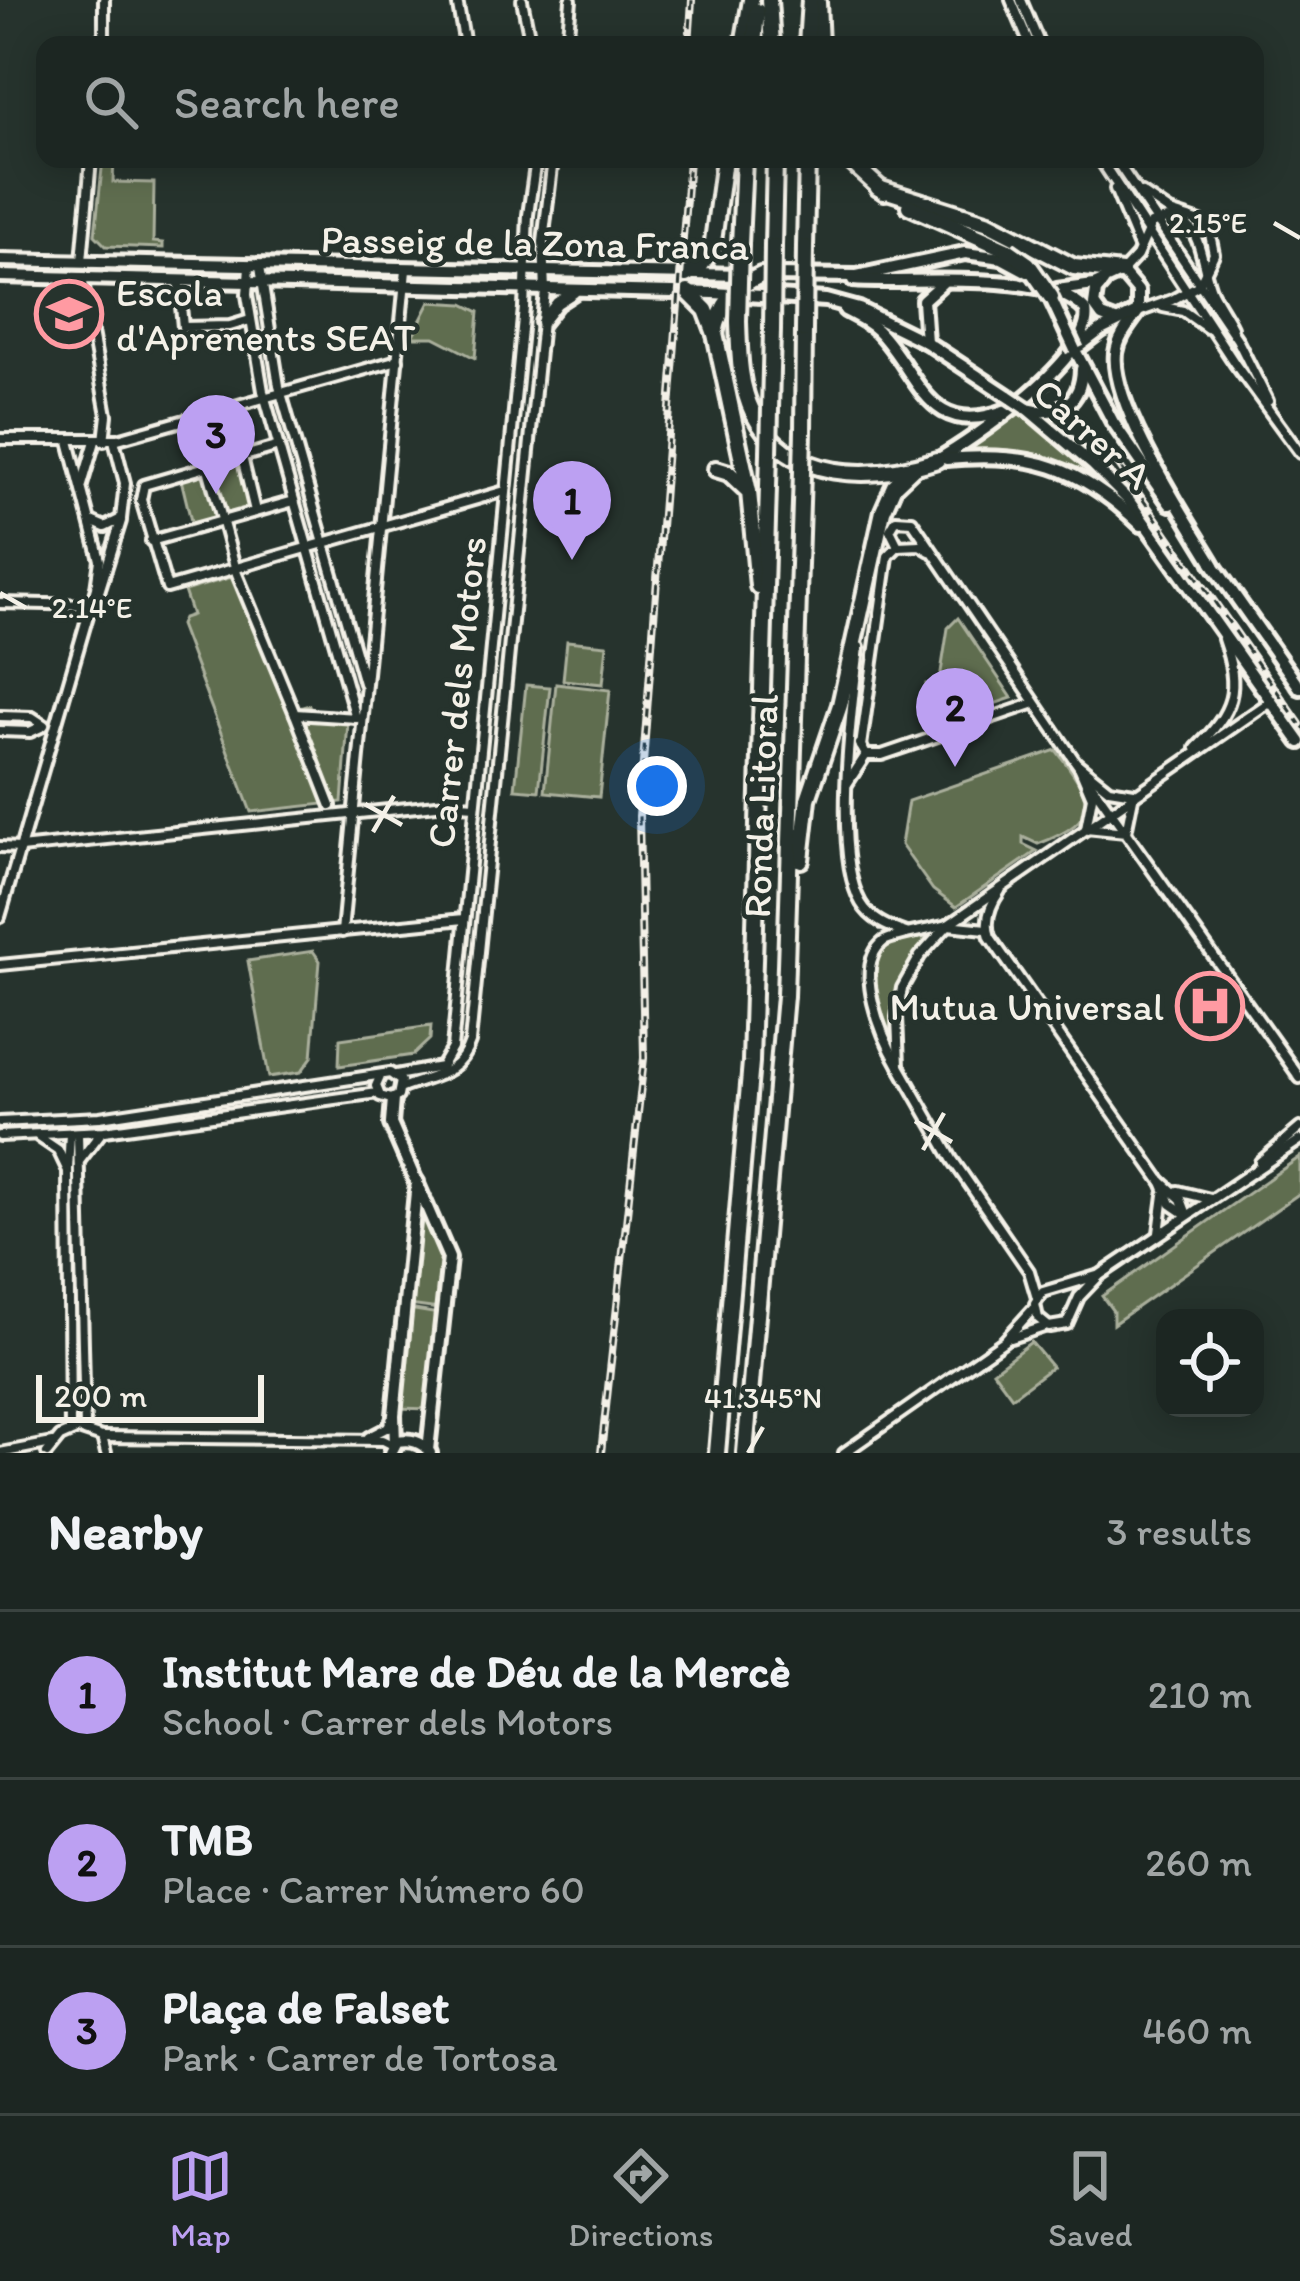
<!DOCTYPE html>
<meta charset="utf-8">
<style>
:root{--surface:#1c2622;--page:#29322f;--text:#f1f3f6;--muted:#a0a5a5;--line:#3a4340;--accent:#bca0f2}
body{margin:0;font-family:Itim,sans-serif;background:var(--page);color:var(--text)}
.controls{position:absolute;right:36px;bottom:36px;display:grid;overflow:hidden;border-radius:24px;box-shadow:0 6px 30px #0003}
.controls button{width:108px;height:108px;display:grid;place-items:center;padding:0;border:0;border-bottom:3px solid var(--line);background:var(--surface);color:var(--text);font:60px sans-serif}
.scale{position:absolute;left:36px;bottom:30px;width:228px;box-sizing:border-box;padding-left:12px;border:6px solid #f4f1e8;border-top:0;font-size:33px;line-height:42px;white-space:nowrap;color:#f4f1e8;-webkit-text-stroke:9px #26332d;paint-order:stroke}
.you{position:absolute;left:657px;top:786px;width:42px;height:42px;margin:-30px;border:9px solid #fff;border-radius:50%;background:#1a73e8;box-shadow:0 0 0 18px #1a73e833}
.badge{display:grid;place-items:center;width:78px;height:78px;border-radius:50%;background:var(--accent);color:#111;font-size:39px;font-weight:700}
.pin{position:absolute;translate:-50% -99px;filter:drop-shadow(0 3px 6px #0008)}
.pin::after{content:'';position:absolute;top:63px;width:42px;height:36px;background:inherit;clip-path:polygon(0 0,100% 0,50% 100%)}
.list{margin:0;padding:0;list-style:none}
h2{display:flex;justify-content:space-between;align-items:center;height:156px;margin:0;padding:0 48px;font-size:51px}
h2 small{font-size:39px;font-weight:400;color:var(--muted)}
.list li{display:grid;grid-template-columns:78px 1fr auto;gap:36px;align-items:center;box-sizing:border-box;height:168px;padding:0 48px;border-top:3px solid var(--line)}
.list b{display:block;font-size:45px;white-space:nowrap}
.list p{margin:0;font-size:39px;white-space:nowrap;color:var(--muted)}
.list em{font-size:39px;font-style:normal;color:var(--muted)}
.icon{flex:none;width:66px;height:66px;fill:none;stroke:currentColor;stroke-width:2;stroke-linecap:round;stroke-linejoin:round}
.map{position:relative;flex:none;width:1300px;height:1453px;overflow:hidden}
.search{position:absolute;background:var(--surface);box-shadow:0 6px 30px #0003;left:36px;right:36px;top:36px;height:132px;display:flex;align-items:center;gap:30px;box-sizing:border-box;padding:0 42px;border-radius:24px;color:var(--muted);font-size:45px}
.sheet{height:660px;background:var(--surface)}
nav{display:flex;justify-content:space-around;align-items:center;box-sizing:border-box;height:168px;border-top:3px solid var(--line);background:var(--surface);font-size:33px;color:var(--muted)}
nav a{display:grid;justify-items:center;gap:6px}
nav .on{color:var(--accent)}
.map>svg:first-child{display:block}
.green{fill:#5f6d4f;stroke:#aaaf9c;stroke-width:3}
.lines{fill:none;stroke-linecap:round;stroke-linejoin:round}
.street-casing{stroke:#f4f1e8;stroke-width:16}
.secondary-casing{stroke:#f4f1e8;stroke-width:20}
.highway-casing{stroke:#f4f1e8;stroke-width:22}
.street{stroke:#26332d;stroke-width:8}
.secondary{stroke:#26332d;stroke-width:10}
.highway{stroke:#26332d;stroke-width:14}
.rail-casing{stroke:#f4f1e8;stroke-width:8}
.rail{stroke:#26332d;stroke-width:3;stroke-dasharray:9;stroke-linecap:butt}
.secondary-bridge-casing{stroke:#f4f1e8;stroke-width:20;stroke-linecap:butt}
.highway-bridge-casing{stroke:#f4f1e8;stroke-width:22;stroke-linecap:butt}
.secondary-bridge{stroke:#26332d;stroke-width:10}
.highway-bridge{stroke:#26332d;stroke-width:14}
.ticks{fill:none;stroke:#f4f1e8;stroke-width:4.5}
.labels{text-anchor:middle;stroke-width:9;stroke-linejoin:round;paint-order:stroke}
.street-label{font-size:39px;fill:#f4f1e8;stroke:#26332d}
.poi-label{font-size:39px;fill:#f4f1e8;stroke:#26332d;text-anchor:start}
.ticks-label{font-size:30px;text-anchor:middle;fill:#f4f1e8;stroke:#26332d;stroke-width:9;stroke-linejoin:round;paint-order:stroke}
</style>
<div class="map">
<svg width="1300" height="1453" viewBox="0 0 1300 1453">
<rect width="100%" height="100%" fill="#26332d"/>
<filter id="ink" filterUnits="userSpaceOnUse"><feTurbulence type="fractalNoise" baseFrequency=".00833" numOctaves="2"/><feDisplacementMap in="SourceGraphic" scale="24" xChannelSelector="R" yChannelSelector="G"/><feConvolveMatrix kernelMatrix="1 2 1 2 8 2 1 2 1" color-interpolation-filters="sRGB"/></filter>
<g filter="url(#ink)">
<g class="green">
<polygon points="103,159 114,159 113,182 154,183 153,242 163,243 163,248 106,246 95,235"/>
<polygon points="430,302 463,304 479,312 475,358 434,337 412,337"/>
<path d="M1016,413L1029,419L1109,486C1062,458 1018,448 964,452Z"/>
<polygon points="238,458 252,512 193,529 180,475"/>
<polygon points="242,574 296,709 309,705 313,715 348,722 342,802 251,812 180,625 183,618 192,615 184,591"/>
<polygon points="958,618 1012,698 925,727 921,721 926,684 939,685 948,628"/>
<polygon points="567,641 607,645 603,684 563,680"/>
<polygon points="556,684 610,690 599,797 545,792"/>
<polygon points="526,685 550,687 539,791 515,789"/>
<path d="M1056,750C1092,797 1105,819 1038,844L1023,837V844L1037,851L956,907L933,890L901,845L908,801Z"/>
<path d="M929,938C895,973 897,996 889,1039C870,988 855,935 929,938Z"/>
<polygon points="313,951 320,961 312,1057 301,1072 269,1077 248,961"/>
<polygon points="431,1026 430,1039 413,1055 339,1066 340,1039"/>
<polygon points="1300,1157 1300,1193 1113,1324 1113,1311 1102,1296"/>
<polygon points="420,1208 443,1259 439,1309 409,1305"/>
<polygon points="409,1309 439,1314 430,1409 399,1408"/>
<polygon points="1031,1342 1052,1367 1012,1397 993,1371"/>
</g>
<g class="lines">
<g class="street-casing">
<g id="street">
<polyline points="104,0 104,45"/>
<polyline points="457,0 465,45"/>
<polyline points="522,0 531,45"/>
<polyline points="1011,0 1030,45"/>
<polyline points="1021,0 1040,45"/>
<polyline points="567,45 571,0"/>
<polyline points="1100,159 1235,364 1300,453"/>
<polyline points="1115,159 1237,339 1268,401"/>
<polyline points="1115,189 1139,247"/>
<polyline points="82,261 91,159"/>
<polyline points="249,267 247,295 263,391 356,718"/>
<polyline points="260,267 279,386 364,683"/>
<path d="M1123,271L1137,256L1151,224C1204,201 1199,265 1212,292C1218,304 1226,315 1232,327"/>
<polyline points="82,277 107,415 104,441"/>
<polyline points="179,285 183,327 230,326 250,320"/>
<polyline points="1163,307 1183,311 1207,328"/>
<polyline points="1138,312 1172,300 1199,285 1214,254 1210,234 1201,222 1170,212 1142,193"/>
<polyline points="194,417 237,574 295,714 357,718"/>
<polyline points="0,439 118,439 398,360"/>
<polyline points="279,446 144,485 141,500 167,588 505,491"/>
<polyline points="242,457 255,511"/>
<polyline points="82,485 95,441"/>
<polyline points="91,521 105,527 121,519 125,483 114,440"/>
<polyline points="151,541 294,501"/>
<polyline points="930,551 920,545 898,546 890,530 896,520 912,521 1075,761 1300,1078"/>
<polyline points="97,598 121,521"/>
<polyline points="0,603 93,605"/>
<path d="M859,647C852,705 832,854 861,903C871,920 888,927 906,933"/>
<polyline points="295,714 331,806"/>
<polyline points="0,716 32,717 44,725"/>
<polyline points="0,731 30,732 43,726"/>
<polyline points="860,744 866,755 882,755 1035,703"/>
<polyline points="861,746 888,556 898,546"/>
<path d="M1196,748C1234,711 1241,690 1223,639"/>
<polygon points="1078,764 1109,789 1134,793 1126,832 1086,828 1092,797"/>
<polyline points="847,784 866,755"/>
<polyline points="0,847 20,848 446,804 475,806"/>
<path d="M1000,891C990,905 984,920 990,937L1161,1181L1181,1199L1187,1215"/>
<polyline points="0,917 96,588 100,560 69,441"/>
<polyline points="948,925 920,956 902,988 897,1017 899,1066 952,1159 1029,1271 1037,1298"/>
<polyline points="948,925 986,929"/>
<polyline points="342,932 406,270"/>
<polyline points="0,965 464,919"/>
<path d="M899,1066C883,1039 851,967 884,941C893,935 934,929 948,925L1271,701"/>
<polyline points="396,1075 441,1067 452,1048 524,308 528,215 536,159"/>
<path d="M402,1088C431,1076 459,1076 470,1042L545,291L543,242L553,159"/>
<polyline points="0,1122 100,1117 390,1073 401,1081 398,1096 391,1099 380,1096 376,1086 380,1077"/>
<polyline points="78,1134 85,1429"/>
<polyline points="0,1136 104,1131 378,1093"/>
<polyline points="39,1137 58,1150 68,1171 70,1431"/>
<polyline points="80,1160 100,1134"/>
<polyline points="1260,1162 1300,1128"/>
<polyline points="68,1169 70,1134"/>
<polyline points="1162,1182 1171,1204 1187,1215"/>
<polyline points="1178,1191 1210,1199"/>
<polyline points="1159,1233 1164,1195"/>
<polyline points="1100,1275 1043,1292 1035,1304 1038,1318 1049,1327 1067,1324 1079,1297 1100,1275 1300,1140"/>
<polyline points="1011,1338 1047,1326"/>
<polyline points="102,1437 383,1440 393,1445"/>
<polyline points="369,1437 388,1427 393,1416"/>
<polyline points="0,1453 52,1443"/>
<polyline points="47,1453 60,1437 78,1429 102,1437 106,1453"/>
<polyline points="844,1453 1004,1341 1033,1309"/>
</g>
</g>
<g class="secondary-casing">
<g id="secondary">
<polyline points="0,260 744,275"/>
<polyline points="769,275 857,276 965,253 1002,258"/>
<polyline points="0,276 714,293 826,300 859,309 926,342 1008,396"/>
<path d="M853,280C907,285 1050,267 1086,311C1095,356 973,440 937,460"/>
<polyline points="1103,283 1096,291 1094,305 1102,316 1115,321"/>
<path d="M1057,290L1094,285L1122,272L1138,291V312C1129,325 1118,337 1116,353C1110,405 1186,518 1214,565"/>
<path d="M845,310C856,316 868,321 877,330C920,373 926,441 1007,410"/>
<polyline points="542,322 557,303 574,292"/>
<polyline points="926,342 923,300 942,283"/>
<polyline points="1080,346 1101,330 1135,313"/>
<polyline points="1075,350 1113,422 1170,504"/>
<polyline points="1026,408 1093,465 1129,501 1300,742"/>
<path d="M1027,409C1059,417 1081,403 1082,369"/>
<path d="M946,459C1030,451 1080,466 1141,525"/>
<polyline points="1212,563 1300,688"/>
<polyline points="393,1099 391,1124 449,1258 428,1450"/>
<polyline points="395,1444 394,1415 417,1182"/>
<path d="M391,1453L397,1441C411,1439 422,1441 430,1453"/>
</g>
</g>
<g class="highway-casing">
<g id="highway">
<polyline points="769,0 772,45"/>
<polyline points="818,2 820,45"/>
<polyline points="743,45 751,0"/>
<polyline points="754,45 757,11"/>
<polyline points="807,45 810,0"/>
<polyline points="848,159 884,192"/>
<polyline points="878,188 989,223 1074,267 1122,272"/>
<polyline points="909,206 1008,250"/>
<polyline points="740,244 744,159"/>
<polyline points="773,246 775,159"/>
<polyline points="805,247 807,159"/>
<polyline points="686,275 700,267 712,249 724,159"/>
<polyline points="688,292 706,310 715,334 749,492 758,586"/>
<path d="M738,321C739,351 739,385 753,413C789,483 872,481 937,460"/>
<path d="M715,334C720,304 735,287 761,275"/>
<polyline points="770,409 772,330"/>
<polyline points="803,431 804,330"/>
<polyline points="716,469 729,473 749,492"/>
<polyline points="801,860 808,799 840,705 883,511 894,486 914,467"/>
<polyline points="717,1453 751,1062 769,453"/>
<polyline points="745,1453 785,996 802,472"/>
</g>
</g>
<use href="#street" class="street"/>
<use href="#secondary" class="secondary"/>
<use href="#highway" class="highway"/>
<g class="rail-casing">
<g id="rail">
<polyline points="689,45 692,0"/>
<polyline points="1111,454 1300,724"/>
<polyline points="601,1453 644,1058 639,816 689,159"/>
</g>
</g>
<use href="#rail" class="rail"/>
<g class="secondary-bridge-casing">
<g id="secondary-bridge">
<polyline points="1002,258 1028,272"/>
<polyline points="1049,294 1075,350"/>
<polyline points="1008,396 1026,408"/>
</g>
</g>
<g class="highway-bridge-casing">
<g id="highway-bridge">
<polyline points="1008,250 1028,264 1051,297"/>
<polyline points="738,321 740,244"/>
<polyline points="772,330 773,246"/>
<polyline points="804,330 805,247"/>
<polyline points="769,453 770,409"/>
<polyline points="802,472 803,431"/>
</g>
</g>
<use href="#secondary-bridge" class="secondary-bridge"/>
<use href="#highway-bridge" class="highway-bridge"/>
</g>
</g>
<path class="ticks" d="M1274,223L1300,238M0,593L26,608M365,804L402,825M373,832L394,796M915,1121L952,1142M923,1150L944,1113M748,1453L763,1427"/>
<defs>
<g id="school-ring" transform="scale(3.45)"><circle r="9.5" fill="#26332d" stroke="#ff9aa2" stroke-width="1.5"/><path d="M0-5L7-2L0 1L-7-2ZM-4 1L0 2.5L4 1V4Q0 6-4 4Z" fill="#ff9aa2"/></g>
<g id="hospital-ring" transform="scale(3.45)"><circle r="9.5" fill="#26332d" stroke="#ff9aa2" stroke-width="1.5"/><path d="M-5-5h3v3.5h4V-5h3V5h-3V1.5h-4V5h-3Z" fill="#ff9aa2"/></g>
</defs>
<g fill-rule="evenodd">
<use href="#school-ring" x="69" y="314"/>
<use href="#hospital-ring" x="1210" y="1006"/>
</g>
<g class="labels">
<g class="street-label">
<text transform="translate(535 242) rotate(1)" y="14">Passeig de la Zona Franca</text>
<text transform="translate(1093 433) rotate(42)" y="14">Carrer A</text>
<text transform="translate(456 692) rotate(-84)" y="14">Carrer dels Motors</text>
<text transform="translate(760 806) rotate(-88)" y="14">Ronda Litoral</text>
</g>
<g class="poi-label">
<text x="116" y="306">Escola<tspan x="116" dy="45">d'Aprenents SEAT</tspan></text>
<text x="1164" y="1020" text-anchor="end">Mutua Universal</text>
</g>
</g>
<g class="ticks-label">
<text x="1208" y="233">2.15°E</text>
<text x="92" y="618">2.14°E</text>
<text x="763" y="1408">41.345°N</text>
</g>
</svg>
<div class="controls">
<button><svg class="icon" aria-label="locate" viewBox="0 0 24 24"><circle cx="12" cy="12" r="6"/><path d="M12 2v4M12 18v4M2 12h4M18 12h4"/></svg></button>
</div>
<div class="scale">200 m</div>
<div class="you"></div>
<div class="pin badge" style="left:572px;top:560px">1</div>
<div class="pin badge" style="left:955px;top:767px">2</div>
<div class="pin badge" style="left:216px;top:494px">3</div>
<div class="search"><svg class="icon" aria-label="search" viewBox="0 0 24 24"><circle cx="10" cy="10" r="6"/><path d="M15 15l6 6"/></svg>Search here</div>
</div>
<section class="sheet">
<h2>Nearby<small>3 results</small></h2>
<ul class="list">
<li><span class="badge">1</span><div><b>Institut Mare de Déu de la Mercè</b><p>School · Carrer dels Motors</p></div><em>210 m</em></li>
<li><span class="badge">2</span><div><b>TMB</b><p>Place · Carrer Número 60</p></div><em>260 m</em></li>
<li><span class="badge">3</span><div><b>Plaça de Falset</b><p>Park · Carrer de Tortosa</p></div><em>460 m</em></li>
</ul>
</section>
<nav>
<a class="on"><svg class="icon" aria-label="map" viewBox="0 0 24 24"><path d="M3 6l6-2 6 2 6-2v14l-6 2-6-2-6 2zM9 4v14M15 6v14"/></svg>Map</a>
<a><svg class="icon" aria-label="directions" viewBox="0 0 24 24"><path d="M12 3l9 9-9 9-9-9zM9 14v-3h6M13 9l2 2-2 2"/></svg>Directions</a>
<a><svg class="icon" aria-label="saved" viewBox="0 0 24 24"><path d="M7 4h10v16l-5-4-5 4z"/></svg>Saved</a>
</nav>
